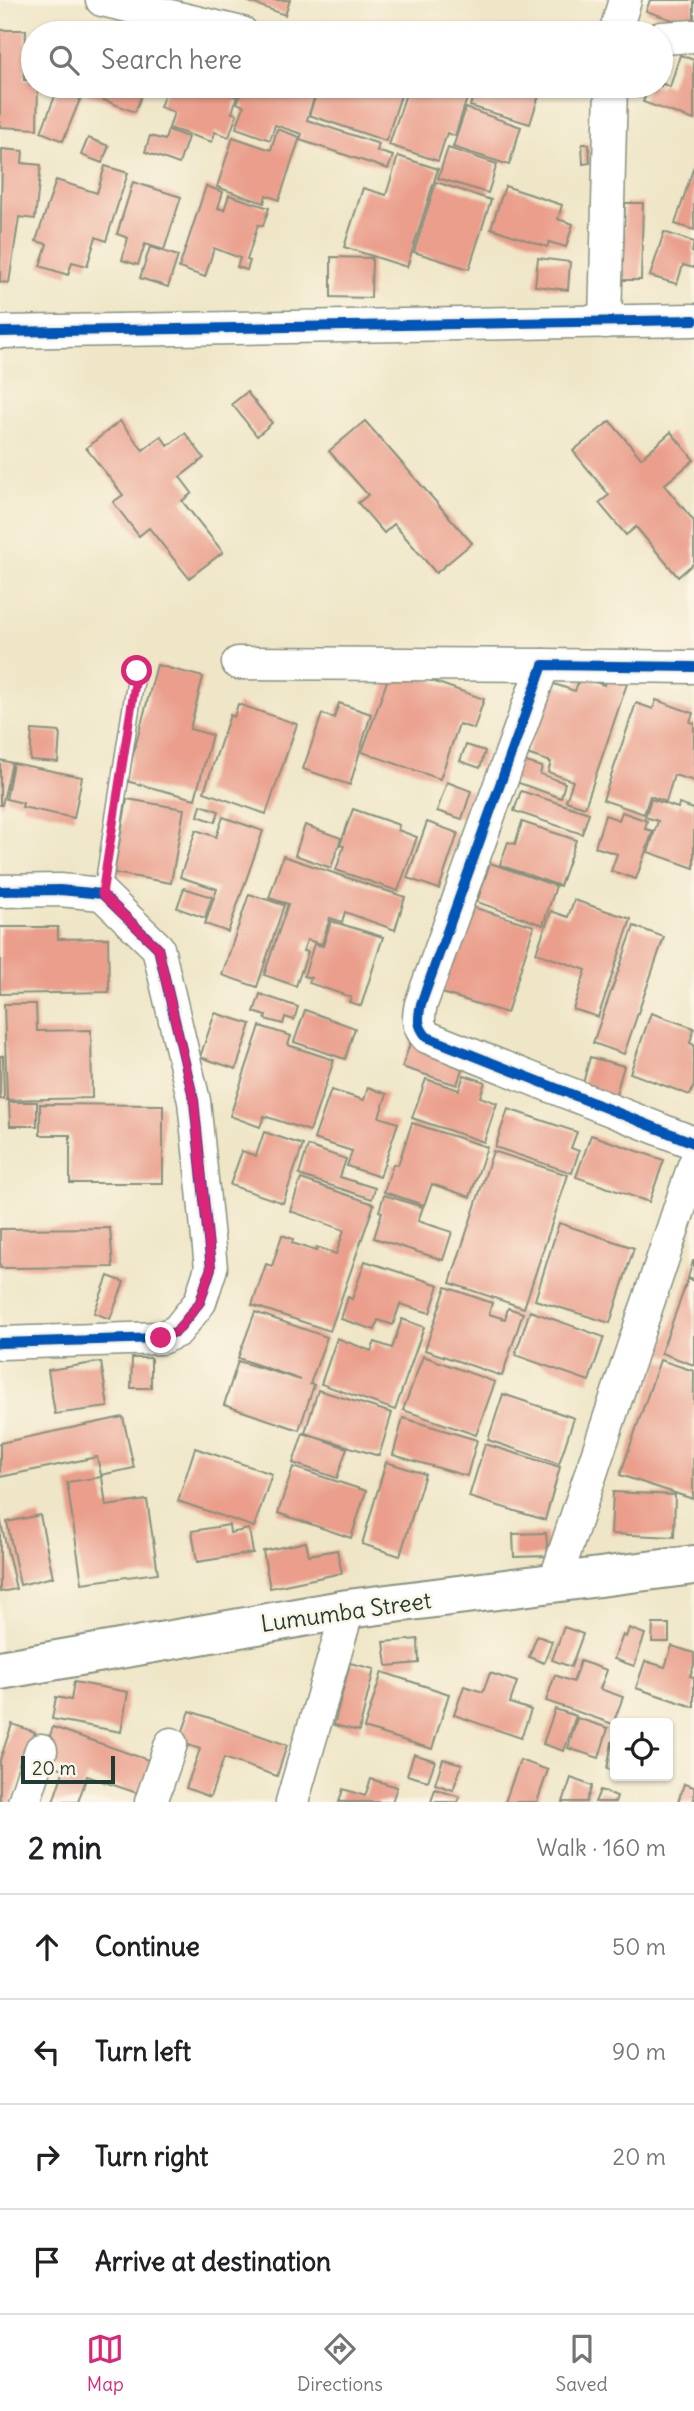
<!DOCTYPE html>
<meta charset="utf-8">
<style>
:root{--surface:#fff;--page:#f2f2f2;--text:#202124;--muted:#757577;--line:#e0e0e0;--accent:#db2777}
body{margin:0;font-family:Delius,sans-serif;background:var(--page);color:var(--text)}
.controls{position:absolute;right:21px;bottom:21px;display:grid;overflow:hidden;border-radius:7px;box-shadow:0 2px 5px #0004}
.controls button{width:63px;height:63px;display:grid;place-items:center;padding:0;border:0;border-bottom:2px solid var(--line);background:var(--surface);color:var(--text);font:35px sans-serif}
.scale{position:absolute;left:21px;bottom:18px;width:94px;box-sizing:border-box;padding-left:7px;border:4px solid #1f3d34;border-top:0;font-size:19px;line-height:24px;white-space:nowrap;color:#1f3d34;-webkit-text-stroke:5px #fcf5e5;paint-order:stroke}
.stop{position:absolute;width:21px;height:21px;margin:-16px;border:5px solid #db2777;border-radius:50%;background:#fff}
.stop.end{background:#db2777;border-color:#fff;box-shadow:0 2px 7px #0008}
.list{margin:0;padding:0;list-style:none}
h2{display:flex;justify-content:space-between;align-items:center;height:91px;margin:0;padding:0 28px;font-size:30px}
h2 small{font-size:23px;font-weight:400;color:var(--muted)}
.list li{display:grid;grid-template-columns:46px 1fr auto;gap:21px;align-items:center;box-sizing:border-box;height:105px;padding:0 28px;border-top:2px solid var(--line)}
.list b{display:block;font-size:26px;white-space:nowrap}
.list em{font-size:23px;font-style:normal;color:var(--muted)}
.icon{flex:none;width:38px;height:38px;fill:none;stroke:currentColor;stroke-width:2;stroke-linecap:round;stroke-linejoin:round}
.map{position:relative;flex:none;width:694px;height:1802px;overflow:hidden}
.search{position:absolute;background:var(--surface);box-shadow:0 2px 5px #0004;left:21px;right:21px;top:21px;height:77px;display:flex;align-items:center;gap:18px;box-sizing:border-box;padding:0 24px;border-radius:38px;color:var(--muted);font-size:26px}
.sheet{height:511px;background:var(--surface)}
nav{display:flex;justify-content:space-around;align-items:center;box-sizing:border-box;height:98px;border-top:2px solid var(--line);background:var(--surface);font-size:19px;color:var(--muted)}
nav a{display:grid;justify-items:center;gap:4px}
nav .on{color:var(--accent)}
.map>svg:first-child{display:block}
.building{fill:#ea9e8b}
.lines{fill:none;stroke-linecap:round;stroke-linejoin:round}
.lane-casing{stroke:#87927e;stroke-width:19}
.street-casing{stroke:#87927e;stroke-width:35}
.secondary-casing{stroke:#87927e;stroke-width:42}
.lane{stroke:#fff;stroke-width:16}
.street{stroke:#fff;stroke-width:32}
.secondary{stroke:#fff;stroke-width:38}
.cycleway-casing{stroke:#fcf5e5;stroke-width:15}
.cycleway{stroke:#0057b8;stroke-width:10}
.route{stroke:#db2777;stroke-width:9}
.labels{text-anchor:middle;stroke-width:5;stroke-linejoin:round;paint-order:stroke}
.street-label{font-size:23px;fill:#1f3d34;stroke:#fcf5e5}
</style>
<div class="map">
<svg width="694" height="1802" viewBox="0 0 694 1802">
<rect width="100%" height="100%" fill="#fcf5e5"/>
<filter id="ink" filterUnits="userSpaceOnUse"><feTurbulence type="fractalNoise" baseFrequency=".0143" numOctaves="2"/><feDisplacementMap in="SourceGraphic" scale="14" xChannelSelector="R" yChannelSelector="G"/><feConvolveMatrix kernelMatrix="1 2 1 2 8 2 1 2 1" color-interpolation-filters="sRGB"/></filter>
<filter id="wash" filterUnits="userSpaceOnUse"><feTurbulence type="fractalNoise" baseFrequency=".00686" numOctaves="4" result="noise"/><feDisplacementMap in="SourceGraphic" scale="28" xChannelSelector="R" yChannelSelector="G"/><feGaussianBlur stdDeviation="1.57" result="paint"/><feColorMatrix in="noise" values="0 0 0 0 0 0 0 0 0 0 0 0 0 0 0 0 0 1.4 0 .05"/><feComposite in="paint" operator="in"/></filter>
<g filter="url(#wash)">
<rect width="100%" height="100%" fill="#efe6c7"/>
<g id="blocks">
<g class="building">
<polygon points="244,0 290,0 285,15"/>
<polygon points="650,0 694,0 694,27 646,11"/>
<polygon points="0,30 26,30 24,80 33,80 33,86 38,86 37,129 0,127"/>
<polygon points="680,55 694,60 694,120 643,102 649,86 661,86 661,83 670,87"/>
<polygon points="59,86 145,86 135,112 83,92 63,141 41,132"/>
<polygon points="189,86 228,86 225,93 237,97 232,113 237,114 229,137 215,132 212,142 169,128 174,112 160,107 167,88 186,94"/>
<polygon points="231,86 241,86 263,94 266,86 308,86 317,89 307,120 379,144 377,151 393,156 388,169 300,140 302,134 275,125 270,140 236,128 244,106 237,103 240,96 229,92"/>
<polygon points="319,86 404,86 386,141 309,115"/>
<polygon points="415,86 471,86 455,136 447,133 438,161 389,145 408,88 414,90"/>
<polygon points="476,86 542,86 530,124 470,106"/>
<polygon points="466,108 521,127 509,165 453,147"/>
<polygon points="277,129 300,137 279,200 266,195 264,203 217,187 233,137 271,150"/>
<polygon points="168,130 188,137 179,164 145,152 150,136 165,140"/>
<polygon points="88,138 109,146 102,163 81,155"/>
<polygon points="582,144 589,144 590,163 583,164"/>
<polygon points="448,148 497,164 488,193 438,178"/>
<polygon points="2,149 23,151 22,163 41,165 35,219 19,217 9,283 0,282"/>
<polygon points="398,156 438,169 407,267 344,247 363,188 386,195"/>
<polygon points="105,166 128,173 106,241 96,237 87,266 72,262 68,275 40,266 47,244 36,241 56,180 97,193"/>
<polygon points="694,166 694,230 675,224"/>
<polygon points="133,182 181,197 164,250 145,244 138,265 122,260 128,238 117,234"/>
<polygon points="436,182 491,200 469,269 414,252"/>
<polygon points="206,186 223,192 218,208 224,210 229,195 269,208 263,226 258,225 247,260 250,261 247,270 237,267 240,258 214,248 205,277 179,268"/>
<polygon points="505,186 562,205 558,219 573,224 566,247 549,242 547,247 491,228"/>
<polygon points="625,203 643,203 641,280 622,280"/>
<polygon points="664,232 694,242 692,252 694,253 694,268 683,265 677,284 650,276"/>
<polygon points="150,247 178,256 168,287 140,278"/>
<polygon points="331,257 372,258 371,298 331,297"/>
<polygon points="538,258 570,262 568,290 535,286"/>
<polygon points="247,392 272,423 257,436 232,404"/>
<polygon points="120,421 143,450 161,436 168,446 185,433 204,458 180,477 192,493 182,501 223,552 189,578 149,528 139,536 113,502 123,495 86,448"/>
<polygon points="365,421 472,543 436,573 394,524 384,533 358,503 368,495 329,451"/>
<polygon points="610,421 641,458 671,432 694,460 664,485 694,521 694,563 678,577 636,527 626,535 599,503 609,495 573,451"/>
<polygon points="157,665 203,677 190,729 212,735 195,799 126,781"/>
<polygon points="392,667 484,699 474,729 459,724 440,779 362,752"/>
<polygon points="610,669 630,675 585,807 566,801 573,781 548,772 551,762 527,754 551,683 575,691 580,677 604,685"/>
<polygon points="656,700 693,713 690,722 694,723 694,781 674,775 666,802 650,796 644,814 603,800 636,703 653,709"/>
<polygon points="339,703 371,714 350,785 303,769 322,714 334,718"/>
<polygon points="238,704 297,724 266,814 204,792 230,715 234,717"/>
<polygon points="32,730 60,732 58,762 30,760"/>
<polygon points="466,745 485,751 480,768 460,761"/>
<polygon points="0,760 12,763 2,805 0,805"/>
<polygon points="520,760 542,767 540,774 565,783 561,798 513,781"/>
<polygon points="13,763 82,777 74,818 22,807 23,803 6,799"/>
<polygon points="447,782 471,791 462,819 437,811"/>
<polygon points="521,791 589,813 582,834 514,811"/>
<polygon points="127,799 184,809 171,883 114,873"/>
<polygon points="651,799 678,808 679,804 694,809 694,868 648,852 658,821 645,817"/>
<polygon points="201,805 219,811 215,822 198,816"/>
<polygon points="353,809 399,825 398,830 417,837 398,891 336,870 344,846 340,845"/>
<polygon points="622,812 647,821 645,829 653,831 636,879 611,871 617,854 595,847 605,815 619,820"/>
<polygon points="223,817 263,831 228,932 205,924 217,889 180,877 196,830 216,837"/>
<polygon points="427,822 458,833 439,889 407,878"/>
<polygon points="522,822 576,840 560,886 500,865 508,842 515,844"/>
<polygon points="305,825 341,838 331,868 295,855"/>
<polygon points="283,856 405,897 395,930 345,912 342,922 330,918 322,944 307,940 303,951 308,952 296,986 264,975 288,904 269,898"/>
<polygon points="490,863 556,886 543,925 477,902"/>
<polygon points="184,888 212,897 205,918 177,908"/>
<polygon points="249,894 284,905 257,987 222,975"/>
<polygon points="574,900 631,919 598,1017 573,1009 586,970 536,953 551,911 568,917"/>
<polygon points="469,906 534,926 507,1013 442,993"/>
<polygon points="331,921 383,937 361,1006 349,1002 351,997 309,983 311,978 304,976 314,944 323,946"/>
<polygon points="634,926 664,937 624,1054 593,1043"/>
<polygon points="0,927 58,927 58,939 108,938 109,992 0,994"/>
<polygon points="260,994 298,1007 294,1020 285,1017 283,1024 265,1019 266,1016 254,1012"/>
<polygon points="4,1004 36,1004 37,1031 91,1030 92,1098 7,1100"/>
<polygon points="305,1010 355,1028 345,1059 294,1042"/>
<polygon points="215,1013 251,1024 236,1069 200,1057"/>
<polygon points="651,1013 694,1028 690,1043 694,1045 694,1085 690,1095 630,1073"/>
<polygon points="260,1026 291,1036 288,1045 334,1060 310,1131 264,1116 260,1127 230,1116"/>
<polygon points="412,1038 466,1056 457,1085 402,1067"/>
<polygon points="0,1056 3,1056 4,1099 0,1099"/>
<polygon points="590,1057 624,1066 614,1101 581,1091"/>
<polygon points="464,1075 485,1082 480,1097 497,1103 484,1142 412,1118 426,1079 459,1090"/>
<polygon points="368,1087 387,1094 379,1117 398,1123 380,1177 347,1166 352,1151 314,1139 331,1090 364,1100"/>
<polygon points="9,1102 37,1102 37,1126 10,1126"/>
<polygon points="40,1104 163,1105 163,1183 70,1183 70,1135 40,1135"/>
<polygon points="508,1109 577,1132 571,1148 579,1151 572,1173 495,1147"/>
<polygon points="412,1123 487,1147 470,1197 432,1184 424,1205 384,1192 393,1164 398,1165"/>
<polygon points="264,1132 303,1145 283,1203 230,1185 242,1151 256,1156"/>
<polygon points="591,1135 664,1160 649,1202 576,1177"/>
<polygon points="308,1146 346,1159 340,1177 375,1188 372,1199 299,1175"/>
<polygon points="493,1151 568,1175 524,1308 450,1283"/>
<polygon points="301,1179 374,1204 330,1331 252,1305 266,1264 272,1266 282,1235 293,1239 292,1243 316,1251 317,1247 336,1254 344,1230 290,1211"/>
<polygon points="384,1195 423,1207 418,1221 452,1232 443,1260 374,1238 382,1212 379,1211"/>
<polygon points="559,1223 634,1248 610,1323 535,1300"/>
<polygon points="110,1228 113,1267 0,1268 0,1229"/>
<polygon points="365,1261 439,1285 430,1313 400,1304 393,1325 378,1320 375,1330 341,1319 348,1297 352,1299"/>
<polygon points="693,1261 694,1261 694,1280 688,1278"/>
<polygon points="108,1276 124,1282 110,1319 94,1313"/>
<polygon points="688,1279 694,1281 694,1365 661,1353"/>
<polygon points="446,1287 492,1303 489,1314 505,1319 508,1308 523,1313 502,1376 425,1350"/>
<polygon points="530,1311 604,1337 589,1381 515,1355"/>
<polygon points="255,1312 327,1337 310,1384 314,1385 299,1430 224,1405 238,1361 301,1380 238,1358"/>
<polygon points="402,1319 424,1327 395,1410 321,1384 337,1338 371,1351 375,1342 392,1348"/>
<polygon points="423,1356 495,1382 476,1435 403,1410"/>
<polygon points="132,1358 151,1358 151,1388 131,1388"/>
<polygon points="660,1360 694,1371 693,1499 620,1475"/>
<polygon points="101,1362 108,1407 55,1414 48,1370"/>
<polygon points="318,1390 392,1413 379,1456 305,1433"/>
<polygon points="503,1394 574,1418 559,1464 488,1440"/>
<polygon points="123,1417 134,1468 101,1475 97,1457 0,1477 0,1443"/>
<polygon points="403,1418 477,1440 467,1476 393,1455"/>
<polygon points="303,1433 347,1448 337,1478 293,1463"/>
<polygon points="485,1444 560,1467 545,1520 469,1497"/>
<polygon points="195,1448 272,1474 254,1527 178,1501"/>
<polygon points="386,1462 425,1474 400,1556 362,1544"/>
<polygon points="293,1467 366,1491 351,1538 278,1513"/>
<polygon points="102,1477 106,1506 147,1500 158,1573 82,1583 67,1482"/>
<polygon points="613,1492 675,1495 674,1537 611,1534"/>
<polygon points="40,1515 53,1577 20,1585 7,1522"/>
<polygon points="0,1518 16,1589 0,1592"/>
<polygon points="229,1525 230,1533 249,1529 253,1553 197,1562 192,1531"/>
<polygon points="546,1533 548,1556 514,1557 513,1534"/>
<polygon points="306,1542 309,1555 337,1550 342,1573 270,1588 263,1551"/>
<polygon points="653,1624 669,1624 669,1642 652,1642"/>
<polygon points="564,1627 583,1634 571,1667 552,1660"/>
<polygon points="629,1628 645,1634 634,1666 614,1659 623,1635 626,1637"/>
<polygon points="537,1636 552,1641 544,1663 529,1657"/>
<polygon points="418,1639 419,1663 387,1666 384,1642"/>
<polygon points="672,1646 694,1653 694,1665 690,1676 694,1677 694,1707 636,1688 645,1661 665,1667"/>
<polygon points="580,1661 607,1670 600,1689 623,1697 613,1724 546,1701 555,1675 573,1682"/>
<polygon points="350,1663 374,1669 359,1731 334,1725"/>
<polygon points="382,1672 449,1694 432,1749 364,1728"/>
<polygon points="490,1673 517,1682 510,1703 531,1710 521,1738 454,1715 464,1686 483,1692"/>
<polygon points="74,1682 128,1692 121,1732 52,1719 56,1697 71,1700"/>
<polygon points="555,1709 576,1716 564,1751 543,1744"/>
<polygon points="190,1711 287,1745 277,1776 224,1758 210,1797 186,1788 200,1749 179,1742"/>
<polygon points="577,1718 608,1728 599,1758 568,1748"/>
<polygon points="12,1724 35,1732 11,1802 0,1802 0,1760"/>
<polygon points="53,1727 154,1762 143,1795 87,1776 78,1802 53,1802 64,1769 41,1761"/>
<polygon points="612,1742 615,1743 615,1771 607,1769"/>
<polygon points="414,1754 435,1761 428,1781 407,1775"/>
<polygon points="443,1759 462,1764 453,1790 435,1784"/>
<polygon points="520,1760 548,1770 537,1802 505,1802"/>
<polygon points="571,1778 592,1786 586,1802 563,1802"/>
<polygon points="371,1779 397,1787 392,1802 339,1802 343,1789 365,1796"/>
<polygon points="684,1784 694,1787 694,1802 678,1802"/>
<polygon points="435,1789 460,1797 458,1802 431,1802"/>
<polygon points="600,1790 617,1796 615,1802 595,1802"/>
</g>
</g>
</g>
<g filter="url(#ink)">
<use href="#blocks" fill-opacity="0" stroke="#87927e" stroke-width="2"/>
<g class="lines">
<g class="lane-casing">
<polyline id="lane" points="102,894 137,671"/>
</g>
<g class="street-casing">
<g id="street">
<polyline points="102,0 242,33"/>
<polyline points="615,33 625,0"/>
<polyline points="661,38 694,36"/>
<polyline points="605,322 611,86"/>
<polyline points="0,332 694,320"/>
<polyline points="238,663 543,665"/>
<path d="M694,667L543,665L421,1004C418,1018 417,1026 427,1037L694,1143"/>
<polyline points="0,891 60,890 102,894 158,948 194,1101 211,1268 200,1302 177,1331 161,1338 0,1343"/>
<polyline points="554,1584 694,1165"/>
<polyline points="24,1802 41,1750"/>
<polyline points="151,1802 171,1744"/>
<polyline points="292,1802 348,1609"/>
</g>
</g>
<g class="secondary-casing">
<polyline id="secondary" points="0,1670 348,1609 694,1565"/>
</g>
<use href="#lane" class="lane"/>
<use href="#street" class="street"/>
<use href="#secondary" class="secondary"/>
<g class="cycleway-casing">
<g id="cycleway">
<polyline points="0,332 694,320"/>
<path d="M694,667L543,665L421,1004C418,1018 417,1026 427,1037L694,1143"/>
<polyline points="0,891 60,890 102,894 158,948 194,1101 211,1268 200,1302 177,1331 161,1338 0,1343"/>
</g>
</g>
<use href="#cycleway" class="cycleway"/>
</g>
</g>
<g class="lines" filter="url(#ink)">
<polyline class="route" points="137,671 102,894 158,948 194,1101 211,1268 200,1302 177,1331 161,1338"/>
</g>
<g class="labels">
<g class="street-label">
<text transform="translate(346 1612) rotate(-8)" y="8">Lumumba Street</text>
</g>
</g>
</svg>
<div class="controls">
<button><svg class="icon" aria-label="locate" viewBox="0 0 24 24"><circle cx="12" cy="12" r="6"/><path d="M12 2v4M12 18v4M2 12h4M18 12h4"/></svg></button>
</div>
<div class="scale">20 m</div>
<div class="stop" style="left:137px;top:671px"></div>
<div class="stop end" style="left:161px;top:1338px"></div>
<div class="search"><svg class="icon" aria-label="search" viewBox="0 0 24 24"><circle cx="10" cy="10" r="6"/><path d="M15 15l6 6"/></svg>Search here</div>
</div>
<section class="sheet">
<h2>2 min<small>Walk · 160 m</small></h2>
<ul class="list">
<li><svg class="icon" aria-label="ahead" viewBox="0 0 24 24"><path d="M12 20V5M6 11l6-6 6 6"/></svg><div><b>Continue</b></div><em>50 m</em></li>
<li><svg class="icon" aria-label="left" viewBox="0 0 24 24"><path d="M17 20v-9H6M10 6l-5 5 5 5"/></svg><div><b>Turn left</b></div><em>90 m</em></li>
<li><svg class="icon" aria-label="right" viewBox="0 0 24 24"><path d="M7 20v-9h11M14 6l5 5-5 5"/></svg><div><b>Turn right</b></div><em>20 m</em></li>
<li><svg class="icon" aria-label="arrive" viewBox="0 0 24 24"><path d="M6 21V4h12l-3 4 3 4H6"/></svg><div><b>Arrive at destination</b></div></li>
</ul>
</section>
<nav>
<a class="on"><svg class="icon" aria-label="map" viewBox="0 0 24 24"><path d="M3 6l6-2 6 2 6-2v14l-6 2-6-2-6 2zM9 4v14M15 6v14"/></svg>Map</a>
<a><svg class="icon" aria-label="directions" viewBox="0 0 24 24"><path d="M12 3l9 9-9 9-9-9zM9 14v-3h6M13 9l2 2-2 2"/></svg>Directions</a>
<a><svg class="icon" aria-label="saved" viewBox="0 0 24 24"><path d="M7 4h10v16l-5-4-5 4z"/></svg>Saved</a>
</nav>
